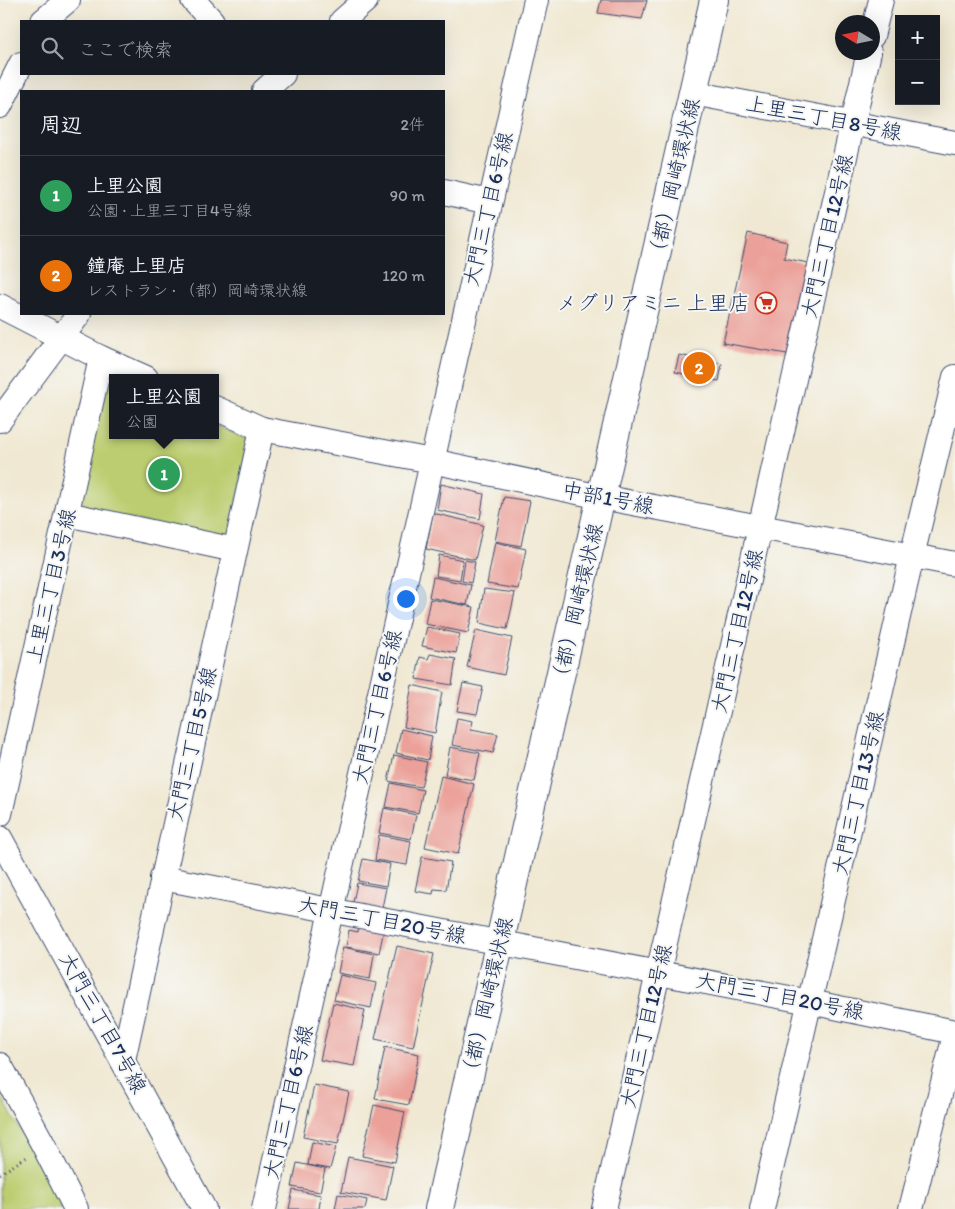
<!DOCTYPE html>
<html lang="ja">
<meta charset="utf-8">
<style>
:root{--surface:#171b24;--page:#20242c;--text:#f1f3f6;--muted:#9ea1a6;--line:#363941;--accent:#0f766e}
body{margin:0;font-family:Itim,"Klee One",sans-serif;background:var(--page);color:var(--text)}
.controls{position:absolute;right:15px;top:15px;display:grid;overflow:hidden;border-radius:0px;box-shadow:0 5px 20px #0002}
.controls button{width:45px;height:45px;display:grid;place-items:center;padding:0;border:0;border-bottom:1px solid var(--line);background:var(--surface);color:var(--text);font:25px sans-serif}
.compass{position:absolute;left:835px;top:15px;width:45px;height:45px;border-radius:50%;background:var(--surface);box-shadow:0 5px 20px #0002;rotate:280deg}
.you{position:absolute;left:405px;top:598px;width:18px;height:18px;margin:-12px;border:4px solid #fff;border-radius:50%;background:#1a73e8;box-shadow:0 0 0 8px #1a73e833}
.badge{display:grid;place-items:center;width:32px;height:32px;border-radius:50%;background:var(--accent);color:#fff;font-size:16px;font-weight:700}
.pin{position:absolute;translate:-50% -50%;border:2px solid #fff;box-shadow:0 1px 5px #0006}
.popup{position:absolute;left:109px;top:374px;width:110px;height:65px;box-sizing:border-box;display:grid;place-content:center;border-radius:0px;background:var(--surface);filter:drop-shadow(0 1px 4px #0005);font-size:16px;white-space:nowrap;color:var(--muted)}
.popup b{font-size:19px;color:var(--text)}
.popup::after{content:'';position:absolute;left:50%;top:100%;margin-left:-10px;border:10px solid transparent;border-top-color:var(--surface)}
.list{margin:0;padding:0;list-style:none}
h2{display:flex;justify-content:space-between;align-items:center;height:65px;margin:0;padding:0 20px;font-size:21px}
h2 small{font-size:16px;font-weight:400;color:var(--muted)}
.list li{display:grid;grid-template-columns:32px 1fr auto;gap:15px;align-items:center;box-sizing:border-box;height:80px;padding:0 20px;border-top:1px solid var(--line)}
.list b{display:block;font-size:19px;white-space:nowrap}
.list p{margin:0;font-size:16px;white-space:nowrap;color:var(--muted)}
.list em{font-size:16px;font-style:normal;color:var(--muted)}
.icon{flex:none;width:28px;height:28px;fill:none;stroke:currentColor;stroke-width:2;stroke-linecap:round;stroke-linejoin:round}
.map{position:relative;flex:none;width:955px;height:1209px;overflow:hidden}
.search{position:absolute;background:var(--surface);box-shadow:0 5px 20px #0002;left:20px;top:20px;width:425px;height:55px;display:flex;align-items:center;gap:12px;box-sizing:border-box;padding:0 18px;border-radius:0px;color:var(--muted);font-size:19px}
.panel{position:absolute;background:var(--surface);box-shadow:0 5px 20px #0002;left:20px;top:90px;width:425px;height:225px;border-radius:0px}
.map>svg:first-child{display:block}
.green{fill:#bbcd70;stroke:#6b7e67}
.building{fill:#eba099}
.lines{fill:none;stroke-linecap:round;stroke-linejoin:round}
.minor-casing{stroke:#3b4b6f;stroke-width:26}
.tertiary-casing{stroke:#3b4b6f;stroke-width:30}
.path{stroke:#3b4b6f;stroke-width:3;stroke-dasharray:1 4;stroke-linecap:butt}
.minor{stroke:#fff;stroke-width:24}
.tertiary{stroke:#fff;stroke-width:28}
.labels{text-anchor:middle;stroke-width:4;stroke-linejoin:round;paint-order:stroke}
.street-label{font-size:21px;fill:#1b2f5e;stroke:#f6f6f2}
.poi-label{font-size:21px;fill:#1b2f5e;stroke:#f6f6f2;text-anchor:end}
</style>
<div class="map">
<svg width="955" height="1209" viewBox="0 0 955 1209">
<rect width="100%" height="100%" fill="#f6f6f2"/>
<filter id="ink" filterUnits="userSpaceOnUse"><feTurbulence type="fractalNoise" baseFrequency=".02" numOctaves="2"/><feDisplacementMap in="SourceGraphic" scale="10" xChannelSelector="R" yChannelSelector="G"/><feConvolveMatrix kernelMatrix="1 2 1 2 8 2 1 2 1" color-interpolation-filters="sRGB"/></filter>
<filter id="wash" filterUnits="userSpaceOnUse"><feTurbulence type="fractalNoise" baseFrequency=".0096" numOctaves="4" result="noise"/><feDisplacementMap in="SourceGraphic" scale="20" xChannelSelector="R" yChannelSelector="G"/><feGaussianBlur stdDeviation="1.12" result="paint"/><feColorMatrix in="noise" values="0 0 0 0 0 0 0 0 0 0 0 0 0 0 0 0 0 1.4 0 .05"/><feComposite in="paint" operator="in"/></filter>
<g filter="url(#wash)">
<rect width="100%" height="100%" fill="#f0e8d2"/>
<g class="green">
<polygon points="112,377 114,378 113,378 113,435 215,435 215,425 247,439 250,444 229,537 84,511 78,504 105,380"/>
<polygon points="0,1094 64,1209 0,1209"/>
</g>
<g id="blocks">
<g class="building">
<polygon points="601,0 647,0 642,19 598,13"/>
<polygon points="748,233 787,242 784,258 808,263 787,354 723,343"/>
<polygon points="679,355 722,364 719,381 675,372"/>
<polygon points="441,484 484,494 480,519 437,510"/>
<polygon points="504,497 530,501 521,546 495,541"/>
<polygon points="433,513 483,525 475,560 426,549"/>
<polygon points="495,542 526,549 518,589 487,584"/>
<polygon points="439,555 463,560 460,580 436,576"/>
<polygon points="465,560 475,562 471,583 462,581"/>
<polygon points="433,577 471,585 467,605 429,597"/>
<polygon points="484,589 515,593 507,629 479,623"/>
<polygon points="430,599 474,607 468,633 425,624"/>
<polygon points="427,627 460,634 456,653 422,646"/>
<polygon points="476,630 512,638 504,675 467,667"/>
<polygon points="430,654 456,659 452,685 416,679 420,657 428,659"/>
<polygon points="463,683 483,687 477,714 457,711"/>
<polygon points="412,685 442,692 435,733 404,727"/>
<polygon points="457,718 473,721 471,729 498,734 493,753 452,745"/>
<polygon points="401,729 432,736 428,760 396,753"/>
<polygon points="450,747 480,753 474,780 445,775"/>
<polygon points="394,755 427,762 421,787 388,781"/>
<polygon points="441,776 474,784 458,854 425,847"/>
<polygon points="391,783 423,790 418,813 386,807"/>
<polygon points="384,808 416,815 411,839 379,833"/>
<polygon points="379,835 411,841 407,865 375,860"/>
<polygon points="422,857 451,862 446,890 434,889 433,894 415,891"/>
<polygon points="363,859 390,864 386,886 358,881"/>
<polygon points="357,883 386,888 381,913 352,907"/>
<polygon points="359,924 384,929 379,953 346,947 349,930 358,932"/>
<polygon points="397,946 434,954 413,1047 375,1039"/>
<polygon points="343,947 374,954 370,979 338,973"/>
<polygon points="340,975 376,983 371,1008 334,1000"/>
<polygon points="333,1003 365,1010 354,1066 320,1060"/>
<polygon points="385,1047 419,1054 409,1105 375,1099"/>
<polygon points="314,1085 349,1092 338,1144 303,1137"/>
<polygon points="374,1105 405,1112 395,1162 362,1156"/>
<polygon points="312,1142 336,1147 330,1169 308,1165"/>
<polygon points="348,1157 393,1166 386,1200 341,1192"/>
<polygon points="297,1163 325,1169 320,1192 292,1187"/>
<polygon points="293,1190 321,1195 319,1209 289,1209"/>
<polygon points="338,1194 367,1200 365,1209 335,1209"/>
</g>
</g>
</g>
<g filter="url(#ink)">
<use href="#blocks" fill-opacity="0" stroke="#3b4b6f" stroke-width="1"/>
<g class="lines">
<g class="minor-casing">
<g id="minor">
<polyline points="193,0 212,21"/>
<polyline points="43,21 68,0"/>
<polyline points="342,21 366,0"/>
<polyline points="872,36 881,0"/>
<polyline points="264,91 283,74"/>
<polyline points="693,93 955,143"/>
<polyline points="0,106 21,64"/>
<polyline points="444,192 489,202"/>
<polyline points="0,306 101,358 146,378"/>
<polyline points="215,408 262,429 432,461 601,497 955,564"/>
<polyline points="0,420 79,314"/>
<polyline points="67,514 235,550"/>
<polyline points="0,814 101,358"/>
<polyline points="0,838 204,1209"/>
<polyline points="162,878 810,1002 955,1032"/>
<polyline points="123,1060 262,429"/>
<polyline points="0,1065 44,1146 76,1209"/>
<polyline points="264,1209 536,0"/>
<polyline points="604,1209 869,52"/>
<polyline points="762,1209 912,556 955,377"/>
<polyline points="911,1209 955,1035"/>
</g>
</g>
<g class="tertiary-casing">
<polyline id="tertiary" points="439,1209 714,0"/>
</g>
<polyline class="path" points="0,1174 27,1157"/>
<use href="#minor" class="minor"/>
<use href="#tertiary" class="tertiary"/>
</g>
</g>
<defs>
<g id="supermarket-ring" transform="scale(1.125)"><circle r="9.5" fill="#f6f6f2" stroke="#c8321e" stroke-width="1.5"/><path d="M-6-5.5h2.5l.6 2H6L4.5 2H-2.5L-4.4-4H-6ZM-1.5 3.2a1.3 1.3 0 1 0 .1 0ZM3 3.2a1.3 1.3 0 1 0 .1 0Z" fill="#c8321e"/></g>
</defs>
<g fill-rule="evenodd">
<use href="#supermarket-ring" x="766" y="303"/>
</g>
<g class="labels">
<g class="street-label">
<text transform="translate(824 118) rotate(11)" y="7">上里三丁目8号線</text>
<text transform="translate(674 180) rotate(-77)" y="7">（都）岡崎環状線</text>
<text transform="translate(488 209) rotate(-77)" y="7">大門三丁目6号線</text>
<text transform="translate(827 236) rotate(-77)" y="7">大門三丁目12号線</text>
<text transform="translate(608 498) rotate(11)" y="7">中部1号線</text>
<text transform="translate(51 586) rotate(-77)" y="7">上里三丁目3号線</text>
<text transform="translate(577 605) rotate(-77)" y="7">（都）岡崎環状線</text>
<text transform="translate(737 631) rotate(-77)" y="7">大門三丁目12号線</text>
<text transform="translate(377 707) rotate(-77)" y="7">大門三丁目6号線</text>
<text transform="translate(192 744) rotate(-77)" y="7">大門三丁目5号線</text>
<text transform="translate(858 793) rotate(-77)" y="7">大門三丁目13号線</text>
<text transform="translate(382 920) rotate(11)" y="7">大門三丁目20号線</text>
<text transform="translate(780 996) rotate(11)" y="7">大門三丁目20号線</text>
<text transform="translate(487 999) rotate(-77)" y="7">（都）岡崎環状線</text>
<text transform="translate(103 1023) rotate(61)" y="7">大門三丁目7号線</text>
<text transform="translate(646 1026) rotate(-77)" y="7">大門三丁目12号線</text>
<text transform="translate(288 1102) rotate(-77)" y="7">大門三丁目6号線</text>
</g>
<g class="poi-label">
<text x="750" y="310">メグリアミニ 上里店</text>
</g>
</g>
</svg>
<div class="controls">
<button>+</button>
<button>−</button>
</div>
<svg class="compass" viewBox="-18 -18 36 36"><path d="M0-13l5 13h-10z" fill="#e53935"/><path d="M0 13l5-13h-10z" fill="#9ea1a6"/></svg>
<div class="you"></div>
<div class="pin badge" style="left:164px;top:474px;background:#2e9e5b">1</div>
<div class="popup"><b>上里公園</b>公園</div>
<div class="pin badge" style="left:699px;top:368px;background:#e8710a">2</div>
<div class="search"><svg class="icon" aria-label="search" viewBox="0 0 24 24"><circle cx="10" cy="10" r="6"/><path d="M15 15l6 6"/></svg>ここで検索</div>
<section class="panel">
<h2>周辺<small>2件</small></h2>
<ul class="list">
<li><span class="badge" style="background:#2e9e5b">1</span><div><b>上里公園</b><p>公園 · 上里三丁目4号線</p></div><em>90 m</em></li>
<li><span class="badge" style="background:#e8710a">2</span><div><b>鐘庵 上里店</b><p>レストラン · （都）岡崎環状線</p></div><em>120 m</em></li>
</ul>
</section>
</div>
